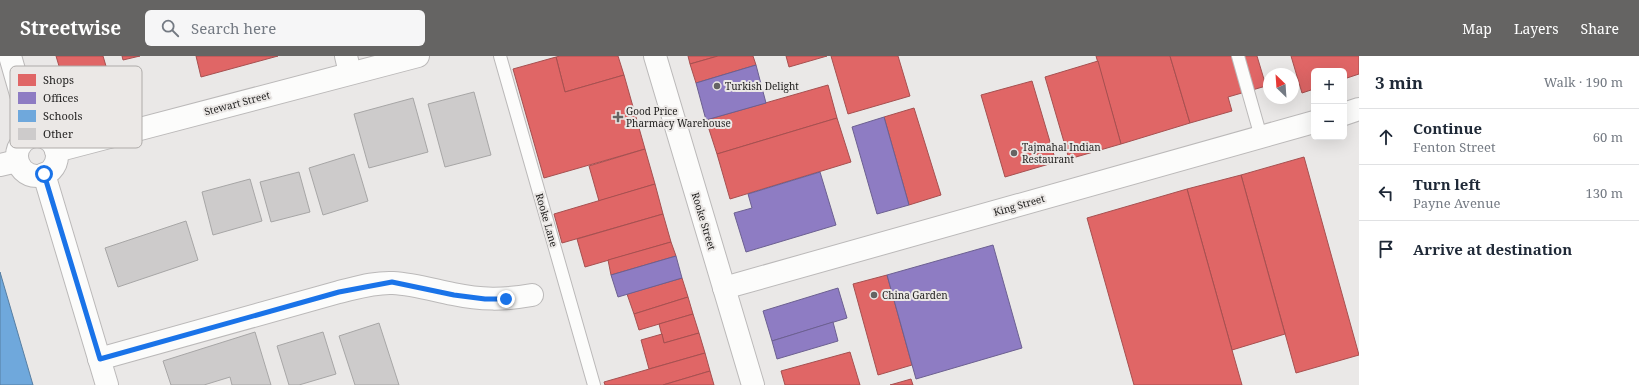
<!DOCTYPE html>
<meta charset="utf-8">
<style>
:root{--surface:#fff;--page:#f6f6f7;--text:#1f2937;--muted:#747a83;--line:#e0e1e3;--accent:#656463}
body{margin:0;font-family:"Noto Serif",serif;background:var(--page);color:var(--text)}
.controls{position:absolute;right:12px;top:12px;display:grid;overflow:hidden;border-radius:6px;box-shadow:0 4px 16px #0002}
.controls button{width:36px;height:36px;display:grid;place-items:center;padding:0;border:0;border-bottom:1px solid var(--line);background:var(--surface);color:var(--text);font:20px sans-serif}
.compass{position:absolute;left:1263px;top:12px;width:36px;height:36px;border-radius:50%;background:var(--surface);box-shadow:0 4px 16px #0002;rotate:335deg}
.stop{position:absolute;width:12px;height:12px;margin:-9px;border:3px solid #1a73e8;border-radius:50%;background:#fff}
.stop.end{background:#1a73e8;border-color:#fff;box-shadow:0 1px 4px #0008}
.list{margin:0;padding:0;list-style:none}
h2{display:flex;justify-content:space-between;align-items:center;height:52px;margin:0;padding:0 16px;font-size:17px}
h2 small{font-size:13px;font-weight:400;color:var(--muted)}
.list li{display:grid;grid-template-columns:26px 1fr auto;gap:12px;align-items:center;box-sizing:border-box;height:56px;padding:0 16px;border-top:1px solid var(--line)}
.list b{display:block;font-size:15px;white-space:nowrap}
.list p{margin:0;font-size:13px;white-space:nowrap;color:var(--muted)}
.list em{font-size:13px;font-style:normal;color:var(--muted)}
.icon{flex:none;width:22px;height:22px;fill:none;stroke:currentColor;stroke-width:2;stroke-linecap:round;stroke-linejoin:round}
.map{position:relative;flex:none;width:1359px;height:329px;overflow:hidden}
header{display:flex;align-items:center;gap:24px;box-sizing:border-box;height:56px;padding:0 20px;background:var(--accent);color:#fff}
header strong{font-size:19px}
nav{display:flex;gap:22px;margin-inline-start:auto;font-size:14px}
.search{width:280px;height:36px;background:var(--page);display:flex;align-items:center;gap:10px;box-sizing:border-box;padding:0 14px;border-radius:6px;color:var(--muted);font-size:15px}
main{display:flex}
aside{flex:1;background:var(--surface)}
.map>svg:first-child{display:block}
.shops{fill:#e06666;stroke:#a65050}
.offices{fill:#8e7cc3;stroke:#6c6091}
.schools{fill:#6fa8dc;stroke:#577ea2}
.building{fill:#cdcbcb;stroke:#a7a6a6}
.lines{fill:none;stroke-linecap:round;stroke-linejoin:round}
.service-casing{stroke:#bbb9b9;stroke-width:14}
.minor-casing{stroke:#bbb9b9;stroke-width:24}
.tertiary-casing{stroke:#bbb9b9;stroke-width:24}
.service{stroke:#fcfcfb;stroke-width:12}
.minor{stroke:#fcfcfb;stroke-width:22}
.tertiary{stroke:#fcfcfb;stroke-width:22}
.route{stroke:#1a73e8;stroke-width:5}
.poi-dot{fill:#656463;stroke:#ebe8e6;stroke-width:1.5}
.labels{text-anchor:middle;stroke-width:4;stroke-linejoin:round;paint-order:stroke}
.poi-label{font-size:10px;fill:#1e1d1c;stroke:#ebe8e6;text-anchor:start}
.street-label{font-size:10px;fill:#1e1d1c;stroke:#ebe8e6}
.key{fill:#ebe8e6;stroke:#aeaba9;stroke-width:1}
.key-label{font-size:11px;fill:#1e1d1c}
</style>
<header>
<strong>Streetwise</strong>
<div class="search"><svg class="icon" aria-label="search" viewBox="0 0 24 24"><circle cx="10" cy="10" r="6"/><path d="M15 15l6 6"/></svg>Search here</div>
<nav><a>Map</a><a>Layers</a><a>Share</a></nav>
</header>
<main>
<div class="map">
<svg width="1359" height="329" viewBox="0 0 1359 329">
<rect width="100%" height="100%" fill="#eae8e7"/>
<g class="shops">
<polygon points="56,0 103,0 114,37 71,50"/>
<polygon points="122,0 140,0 123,4"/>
<polygon points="196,0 278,0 201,21"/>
<polygon points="560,0 618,0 624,19 565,36 556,1"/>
<polygon points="688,0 718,0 690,8"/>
<polygon points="718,0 753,0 756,9 696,27 690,8"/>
<polygon points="786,0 827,0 789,11"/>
<polygon points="831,0 898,0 910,40 848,58"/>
<polygon points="1096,0 1170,0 1190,67 1121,88"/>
<polygon points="1170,0 1257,0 1266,30 1228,41 1232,55 1190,67"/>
<polygon points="1291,0 1359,0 1359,18 1344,23 1344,15 1314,15 1314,33 1302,37"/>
<polygon points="556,1 565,36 624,19 645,93 544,122 513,13"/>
<polygon points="1098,5 1121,88 1069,103 1045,21"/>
<polygon points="1032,25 1056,106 1005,121 981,39"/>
<polygon points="828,29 837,62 717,98 706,64"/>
<polygon points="914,52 941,139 909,149 884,61"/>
<polygon points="837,62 851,106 730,143 717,98"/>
<polygon points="645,93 655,128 599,145 589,110"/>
<polygon points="1304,101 1359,299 1296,317 1241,119"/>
<polygon points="1241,119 1285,278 1232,294 1187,133"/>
<polygon points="655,128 663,158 562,187 554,158"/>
<polygon points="1187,133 1232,294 1242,329 1134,329 1087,162"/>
<polygon points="663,158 671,186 585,211 577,183"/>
<polygon points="671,186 676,200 611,219 608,204"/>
<polygon points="887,219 912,309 878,319 853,228"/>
<polygon points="682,222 688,241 634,258 627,238"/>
<polygon points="688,241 693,258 639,274 634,258"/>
<polygon points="693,258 699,277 664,287 659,268"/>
<polygon points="699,277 705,297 649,313 641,284 662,278 664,287"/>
<polygon points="850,296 860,329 785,329 781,315"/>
<polygon points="705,297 710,315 663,329 605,329 604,326"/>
<polygon points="710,315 714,329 663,329"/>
<polygon points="911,323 913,329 890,329"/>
</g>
<g class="offices">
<polygon points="756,9 766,47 706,64 696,27"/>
<polygon points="884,61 909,149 877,158 852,71"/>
<polygon points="820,116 836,169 746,196 734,157 752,152 748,138"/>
<polygon points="993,189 1022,292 916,323 887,219"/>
<polygon points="676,200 682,222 618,241 611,219"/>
<polygon points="838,232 847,262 772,285 763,255"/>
<polygon points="833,266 838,285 777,303 772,285"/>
</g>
<polygon class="schools" points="0,216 33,329 0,329"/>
<g class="building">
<polygon points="474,36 491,99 445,111 428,48"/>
<polygon points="413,42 428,96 369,112 354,58"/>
<polygon points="354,98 368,145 323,159 309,112"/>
<polygon points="299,116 310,156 271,166 260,126"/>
<polygon points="250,123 262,165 213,179 202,136"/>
<polygon points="186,165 198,204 118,231 105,192"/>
<polygon points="379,267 399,329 355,329 339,280"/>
<polygon points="255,276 271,329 232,329 230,321 204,329 171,329 163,305"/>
<polygon points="323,276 336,318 299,329 289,329 277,290"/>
</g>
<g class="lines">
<g class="service-casing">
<g id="service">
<polyline points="500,0 594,329"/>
<polyline points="1238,0 1261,81"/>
</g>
</g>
<g class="minor-casing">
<g id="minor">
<polyline points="346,0 350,17"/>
<polyline points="0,109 17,105"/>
<path d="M99,303L339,236C356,232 375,226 393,227C413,228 433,234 453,238C481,244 504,244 532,239"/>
</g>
</g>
<g class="tertiary-casing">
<g id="tertiary">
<polyline points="10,0 33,80"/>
<polyline points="655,0 753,329"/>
<polyline points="1344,58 1359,53"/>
<circle cx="37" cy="100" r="20"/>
<polyline points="56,95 418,0"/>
<polyline points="44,118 107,329"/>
<polyline points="724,232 1314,66"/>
</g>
</g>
<use href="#service" class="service"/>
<use href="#minor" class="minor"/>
<use href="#tertiary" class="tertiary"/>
</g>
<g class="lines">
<polyline class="route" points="44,118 100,303 339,236 392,226 454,239 485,243 506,243"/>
</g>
<g class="poi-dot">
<circle cx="717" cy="30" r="4"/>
<path d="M616 55h4v4h4v4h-4v4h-4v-4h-4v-4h4z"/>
<circle cx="1014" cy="97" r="4"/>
<circle cx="874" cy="239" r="4"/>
</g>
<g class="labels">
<g class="poi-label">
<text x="725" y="34">Turkish Delight</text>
<text x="626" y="59">Good Price<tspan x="626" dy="12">Pharmacy Warehouse</tspan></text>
<text x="1022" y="95">Tajmahal Indian<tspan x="1022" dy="12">Restaurant</tspan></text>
<text x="882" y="243">China Garden</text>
</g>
<g class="street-label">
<text transform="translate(237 47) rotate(-15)" y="4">Stewart Street</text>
<text transform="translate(1019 149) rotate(-16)" y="4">King Street</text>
<text transform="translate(547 164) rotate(74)" y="4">Rooke Lane</text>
<text transform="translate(704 165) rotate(73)" y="4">Rooke Street</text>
</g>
</g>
<rect x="10" y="10" width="132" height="82" rx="6" class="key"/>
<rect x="18" y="18" width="18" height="12" fill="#e06666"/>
<rect x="18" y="36" width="18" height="12" fill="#8e7cc3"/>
<rect x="18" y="54" width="18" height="12" fill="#6fa8dc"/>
<rect x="18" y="72" width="18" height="12" fill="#cdcbcb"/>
<g class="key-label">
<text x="43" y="28">Shops</text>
<text x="43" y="46">Offices</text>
<text x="43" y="64">Schools</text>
<text x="43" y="82">Other</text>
</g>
</svg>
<div class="controls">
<button>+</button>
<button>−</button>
</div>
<svg class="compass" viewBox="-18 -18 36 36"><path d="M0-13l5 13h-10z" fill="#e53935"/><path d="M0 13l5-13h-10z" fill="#747a83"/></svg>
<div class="stop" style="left:44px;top:118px"></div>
<div class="stop end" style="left:506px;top:243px"></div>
</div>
<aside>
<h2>3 min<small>Walk · 190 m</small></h2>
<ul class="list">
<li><svg class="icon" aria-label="ahead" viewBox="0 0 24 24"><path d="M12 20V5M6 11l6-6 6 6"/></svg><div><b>Continue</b><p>Fenton Street</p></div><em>60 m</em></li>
<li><svg class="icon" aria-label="left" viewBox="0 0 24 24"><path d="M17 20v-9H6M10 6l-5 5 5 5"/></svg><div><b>Turn left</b><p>Payne Avenue</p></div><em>130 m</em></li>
<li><svg class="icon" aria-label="arrive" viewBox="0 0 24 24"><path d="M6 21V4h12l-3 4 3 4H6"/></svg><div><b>Arrive at destination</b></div></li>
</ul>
</aside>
</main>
